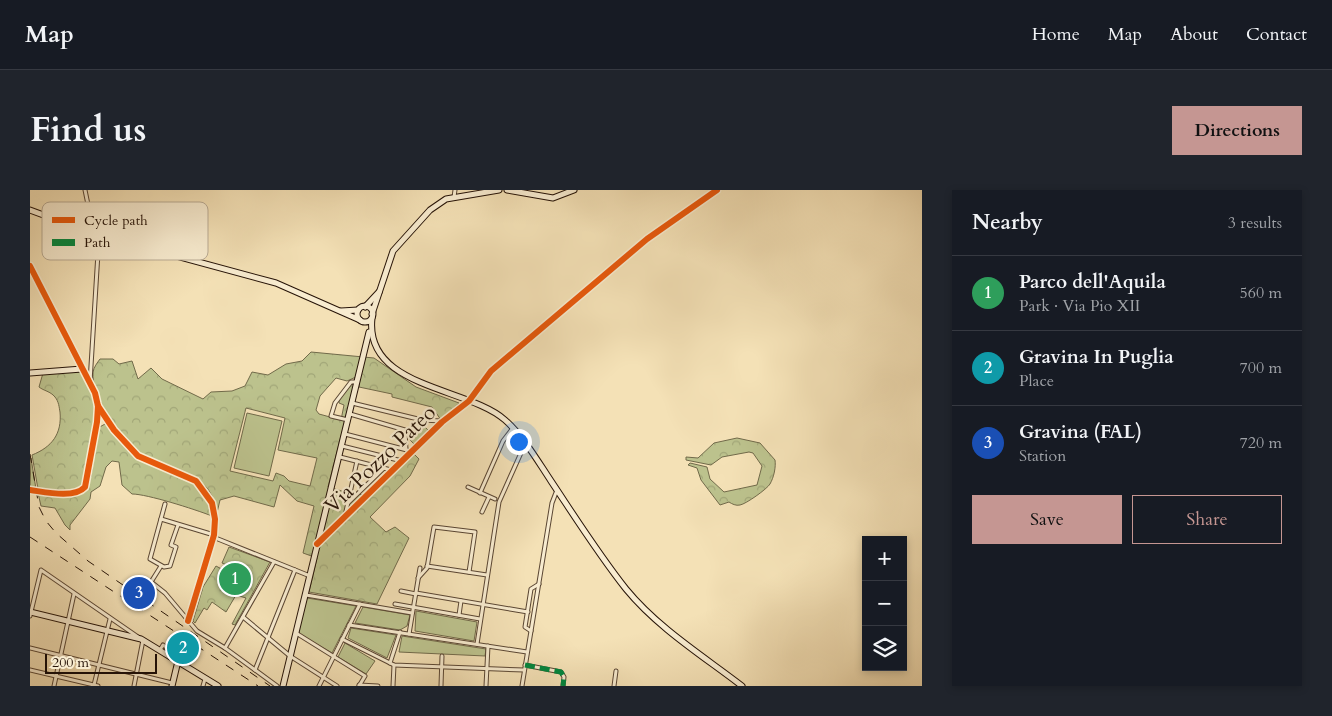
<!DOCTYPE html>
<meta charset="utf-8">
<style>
:root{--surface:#171b24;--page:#20242c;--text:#f1f3f6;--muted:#9ea1a6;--line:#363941;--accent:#c59692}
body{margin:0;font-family:Cardo,serif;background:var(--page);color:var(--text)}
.controls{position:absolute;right:15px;bottom:15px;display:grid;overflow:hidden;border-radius:0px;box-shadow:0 2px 8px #0003}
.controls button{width:45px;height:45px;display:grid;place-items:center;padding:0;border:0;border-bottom:1px solid var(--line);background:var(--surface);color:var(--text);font:25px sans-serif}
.scale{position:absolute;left:15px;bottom:12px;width:112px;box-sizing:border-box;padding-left:5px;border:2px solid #261307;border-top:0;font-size:14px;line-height:18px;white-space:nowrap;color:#261307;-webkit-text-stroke:4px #f8ecd0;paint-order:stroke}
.you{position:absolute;left:488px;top:251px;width:18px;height:18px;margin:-12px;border:4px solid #fff;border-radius:50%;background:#1a73e8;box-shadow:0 0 0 8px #1a73e833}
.badge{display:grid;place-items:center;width:32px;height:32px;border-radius:50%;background:var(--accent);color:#fff;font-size:16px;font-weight:700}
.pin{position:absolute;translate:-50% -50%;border:2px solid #fff;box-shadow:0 1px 5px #0006}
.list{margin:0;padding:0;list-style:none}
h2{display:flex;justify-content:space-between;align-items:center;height:65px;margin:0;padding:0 20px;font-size:21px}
h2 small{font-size:16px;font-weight:400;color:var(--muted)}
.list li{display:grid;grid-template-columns:32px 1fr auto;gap:15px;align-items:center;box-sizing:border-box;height:75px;padding:0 20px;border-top:1px solid var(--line)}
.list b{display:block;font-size:19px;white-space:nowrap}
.list p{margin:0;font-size:16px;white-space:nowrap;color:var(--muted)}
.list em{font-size:16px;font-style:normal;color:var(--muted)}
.actions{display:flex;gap:10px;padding:15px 20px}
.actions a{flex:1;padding:11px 0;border:1px solid var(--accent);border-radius:0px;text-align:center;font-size:18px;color:var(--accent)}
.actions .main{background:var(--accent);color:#111}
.icon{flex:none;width:28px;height:28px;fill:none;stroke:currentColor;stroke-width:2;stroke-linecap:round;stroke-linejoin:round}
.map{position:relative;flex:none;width:892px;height:496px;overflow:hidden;border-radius:0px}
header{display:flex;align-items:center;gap:30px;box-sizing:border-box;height:70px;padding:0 25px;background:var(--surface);border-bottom:1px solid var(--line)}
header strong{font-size:24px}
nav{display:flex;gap:28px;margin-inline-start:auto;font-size:18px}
.intro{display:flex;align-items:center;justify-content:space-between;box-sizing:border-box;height:120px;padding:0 30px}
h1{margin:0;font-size:35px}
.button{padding:12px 22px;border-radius:0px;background:var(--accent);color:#111;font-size:18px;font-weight:700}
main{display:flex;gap:30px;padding:0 30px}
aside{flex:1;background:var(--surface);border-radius:0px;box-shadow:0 2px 8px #0003}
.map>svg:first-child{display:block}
.green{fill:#bcc28d;stroke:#716a4a}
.forest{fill:url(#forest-crowns);stroke:#716a4a;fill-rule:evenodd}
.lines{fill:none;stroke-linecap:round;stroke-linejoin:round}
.street-casing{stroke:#5a4633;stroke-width:5}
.secondary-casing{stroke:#261307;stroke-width:7}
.street{stroke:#f8ecd0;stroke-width:3}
.secondary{stroke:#f8ecd0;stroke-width:5}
.rail{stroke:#261307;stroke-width:1;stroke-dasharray:9 9;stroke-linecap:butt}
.quiet{stroke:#00873e;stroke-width:5;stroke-dasharray:10 5;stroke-linecap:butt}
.cycleway-casing{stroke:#f8ecd0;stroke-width:9}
.cycleway{stroke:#e8590c;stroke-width:6}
.labels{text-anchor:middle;stroke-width:4.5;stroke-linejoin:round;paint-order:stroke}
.street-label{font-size:21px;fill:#261307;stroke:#f8ecd0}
.key{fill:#f8ecd0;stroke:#b9ab94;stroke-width:1}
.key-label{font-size:14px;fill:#261307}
</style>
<header>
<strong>Map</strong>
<nav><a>Home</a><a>Map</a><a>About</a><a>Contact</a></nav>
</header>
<div class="intro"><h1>Find us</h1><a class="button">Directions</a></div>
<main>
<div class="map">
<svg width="892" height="496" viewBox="0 0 892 496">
<defs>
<pattern id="forest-crowns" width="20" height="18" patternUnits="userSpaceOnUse" patternTransform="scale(1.25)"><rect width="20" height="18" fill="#bcc28d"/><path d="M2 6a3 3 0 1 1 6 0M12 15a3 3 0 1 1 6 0" fill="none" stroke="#a1a678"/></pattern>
</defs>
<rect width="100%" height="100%" fill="#f4e1b6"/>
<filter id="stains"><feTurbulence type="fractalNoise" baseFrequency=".004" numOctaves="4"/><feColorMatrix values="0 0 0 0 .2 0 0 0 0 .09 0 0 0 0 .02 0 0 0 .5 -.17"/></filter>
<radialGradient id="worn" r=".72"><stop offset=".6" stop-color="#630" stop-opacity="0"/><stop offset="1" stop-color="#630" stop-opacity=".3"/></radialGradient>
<g class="green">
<polygon points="217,223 252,231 239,286 204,278"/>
<polygon points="393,235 399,241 385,255 379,249"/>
<polygon points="277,408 326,416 302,463 268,443"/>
<polygon points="333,417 380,425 377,436 370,440 325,433"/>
<polygon points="386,421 447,432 444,451 385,441"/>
<polygon points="321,438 366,445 357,468 318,448"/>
<polygon points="372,446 456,459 455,466 369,462"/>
<polygon points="315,453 345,471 336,484 308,467"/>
</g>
<g class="forest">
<path d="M281,162L344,168L386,197L429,213L411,230L402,217L362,207V204L329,197L330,188L326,187L317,191L306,188L290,206L286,220L289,224L311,230L314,215L309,213V209L321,194L324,195L298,297L322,304L339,305L383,263L389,269L380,286L340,327L356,342L365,337L379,348L347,414L279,402L287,368L273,363L284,316L267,311L250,295L244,317L204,306L190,310L186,327C186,280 141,283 112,266C93,255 61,206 63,182C64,177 67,173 70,169H83L89,174L102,171L108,189L121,178L132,189L173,209L181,202L202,201L215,196L222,182L238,185L256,174L272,171ZM216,218L255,228L248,260L287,268L280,296L259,291L254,286L246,283L243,291L200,281Z"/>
<path d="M52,181C56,191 63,200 65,210C70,235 58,272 53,297L45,301L8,299L2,265C22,257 32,244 30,222C29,217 29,212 25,207C20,201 14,201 9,197L13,183Z"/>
<path d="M75,234C86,240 92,257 103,265C130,283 180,283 182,326C164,319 117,304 102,304L92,295L89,272L82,271L76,277L70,296L61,302L60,309L40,335V340L35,335L25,318L11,316L8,303L46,305L55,301L61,286L68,238Z"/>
<path d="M707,248L730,253L745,270C746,277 744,287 740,294C737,299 716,314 710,315C706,316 702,314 699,312L690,315L671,290L667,278L658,275L660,273L677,277L680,289L694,302L727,295L732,276L723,263L719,262L692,267L681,275L656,270V267L668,268L684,253Z"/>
<polygon points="1,268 6,299 0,299"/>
<polygon points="199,357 240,372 205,435 202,434 216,408 206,405 196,422 182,412 177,420 174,418 165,433 163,431 173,397 186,376 197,382 199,376 192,373"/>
</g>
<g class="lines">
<g class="street-casing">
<g id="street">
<polyline points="55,0 68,63 60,192"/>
<polyline points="424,7 425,0"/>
<polyline points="322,213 392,230 412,231"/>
<polyline points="68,217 84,240 108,266 166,291 182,313 185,329 184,345 158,431"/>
<polyline points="320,224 375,240 376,260"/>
<polyline points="318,230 301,226 305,213 321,192 327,192"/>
<polyline points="315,244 377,260"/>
<polyline points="312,256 372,271"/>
<polyline points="310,267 361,280"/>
<polyline points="438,297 465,309"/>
<polyline points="450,303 473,251 483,238"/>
<polyline points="318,313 353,279"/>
<polyline points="135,314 120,369 134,377 140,376 146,357 141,355 148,335"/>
<polyline points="452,322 459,307"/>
<polyline points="315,326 327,271"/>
<polyline points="131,329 184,345"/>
<polyline points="183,347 280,386"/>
<polyline points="131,376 121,392 135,403 167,441 195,458 247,496"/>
<polyline points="397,376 457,385"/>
<polyline points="388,388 397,378 404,337 445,342 439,382"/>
<polyline points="371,401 386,404"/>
<polyline points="386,403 498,422"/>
<polyline points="276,405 382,423"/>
<polyline points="365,414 450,429"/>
<polyline points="429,425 431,411"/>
<polyline points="0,426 11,380 108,447"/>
<polyline points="213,427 260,466 307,496"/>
<polyline points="319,435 497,462"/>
<polyline points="501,441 495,437 501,399 509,394"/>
<polyline points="266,443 335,486 329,496"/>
<polyline points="379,444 390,378"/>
<polyline points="312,449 364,475 494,480"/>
<polyline points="447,454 469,312 495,254"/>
<polyline points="0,458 142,493"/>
<polyline points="195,458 244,372"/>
<polyline points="130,460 133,455 155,469 152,474"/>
<polyline points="360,473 370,442"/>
<polyline points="495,475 531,482 534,487 533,496"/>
<polyline points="0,480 68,496"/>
<polyline points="225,480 265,380"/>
<polyline points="64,495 80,429"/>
<polyline points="329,495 348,496"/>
<polyline points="24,496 44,404"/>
<polyline points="104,496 113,450"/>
<polyline points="173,496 175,489"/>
<polyline points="289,496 330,414"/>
<polyline points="363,496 364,475"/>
<polyline points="411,496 412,466"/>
<polyline points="456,496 458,456"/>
<polyline points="492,496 522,313 527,300"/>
<polyline points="584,496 586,481"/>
</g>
</g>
<g class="secondary-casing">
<g id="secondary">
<polyline points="477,0 523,8 544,0"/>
<polyline points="0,20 65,44 246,93 330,130"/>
<path d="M0,76L65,203L68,216L67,232L55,297C44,309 15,302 0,300"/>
<circle cx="335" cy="124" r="8"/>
<polyline points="335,117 349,102"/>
<polyline points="311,121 328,120"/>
<polyline points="342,124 363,61 400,20 416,9 469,0"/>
<path d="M342,128C334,198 438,197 475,230C494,247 507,270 521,291C545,327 569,365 596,399C628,438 673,466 712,496"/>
<polyline points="0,183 52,179"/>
<polyline points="287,354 412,232 439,211 461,181 617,49 687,0"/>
<polyline points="0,422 111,449 188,496"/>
<polyline points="142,496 148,471"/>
<polyline points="253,496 339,142"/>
</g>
</g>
<use href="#street" class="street"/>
<use href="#secondary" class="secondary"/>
<g class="rail">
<polyline points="0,264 9,317 16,331 26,343 58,371 240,496"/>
<polyline points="0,347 228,496"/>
</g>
<polyline class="quiet" points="495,475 531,482 534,487 533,496"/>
<g class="cycleway-casing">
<g id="cycleway">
<path d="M0,76L65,203L68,216L67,232L55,297C44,309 15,302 0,300"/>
<polyline points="68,216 84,240 108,266 166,291 182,313 185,329 184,345 158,431"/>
<polyline points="287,354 412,232 439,211 461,181 617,49 687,0"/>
</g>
</g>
<use href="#cycleway" class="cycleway"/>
</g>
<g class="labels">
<g class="street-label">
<text transform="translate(350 269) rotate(-44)" y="7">Via Pozzo Pateo</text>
</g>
</g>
<rect x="12" y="12" width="166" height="58" rx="8" class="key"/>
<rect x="22" y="27" width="23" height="6" fill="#e8590c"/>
<rect x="22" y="49" width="23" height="7" fill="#00873e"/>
<g class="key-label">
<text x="54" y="35">Cycle path</text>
<text x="54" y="57">Path</text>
</g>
<rect width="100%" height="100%" filter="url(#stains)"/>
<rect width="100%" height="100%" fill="url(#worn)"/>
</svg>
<div class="controls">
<button>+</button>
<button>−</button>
<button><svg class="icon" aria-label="layers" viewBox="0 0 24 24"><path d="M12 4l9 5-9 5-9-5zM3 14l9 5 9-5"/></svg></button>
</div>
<div class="scale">200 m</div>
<div class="you"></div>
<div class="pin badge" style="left:205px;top:389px;background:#2e9e5b">1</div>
<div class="pin badge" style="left:153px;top:458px;background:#0f9aa8">2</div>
<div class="pin badge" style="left:109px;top:403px;background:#1a4fb4">3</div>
</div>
<aside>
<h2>Nearby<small>3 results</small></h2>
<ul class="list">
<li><span class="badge" style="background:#2e9e5b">1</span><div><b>Parco dell'Aquila</b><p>Park · Via Pio XII</p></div><em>560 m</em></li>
<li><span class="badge" style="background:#0f9aa8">2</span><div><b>Gravina In Puglia</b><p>Place</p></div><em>700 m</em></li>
<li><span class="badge" style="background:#1a4fb4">3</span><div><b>Gravina (FAL)</b><p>Station</p></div><em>720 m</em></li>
</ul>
<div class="actions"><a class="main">Save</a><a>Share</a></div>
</aside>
</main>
